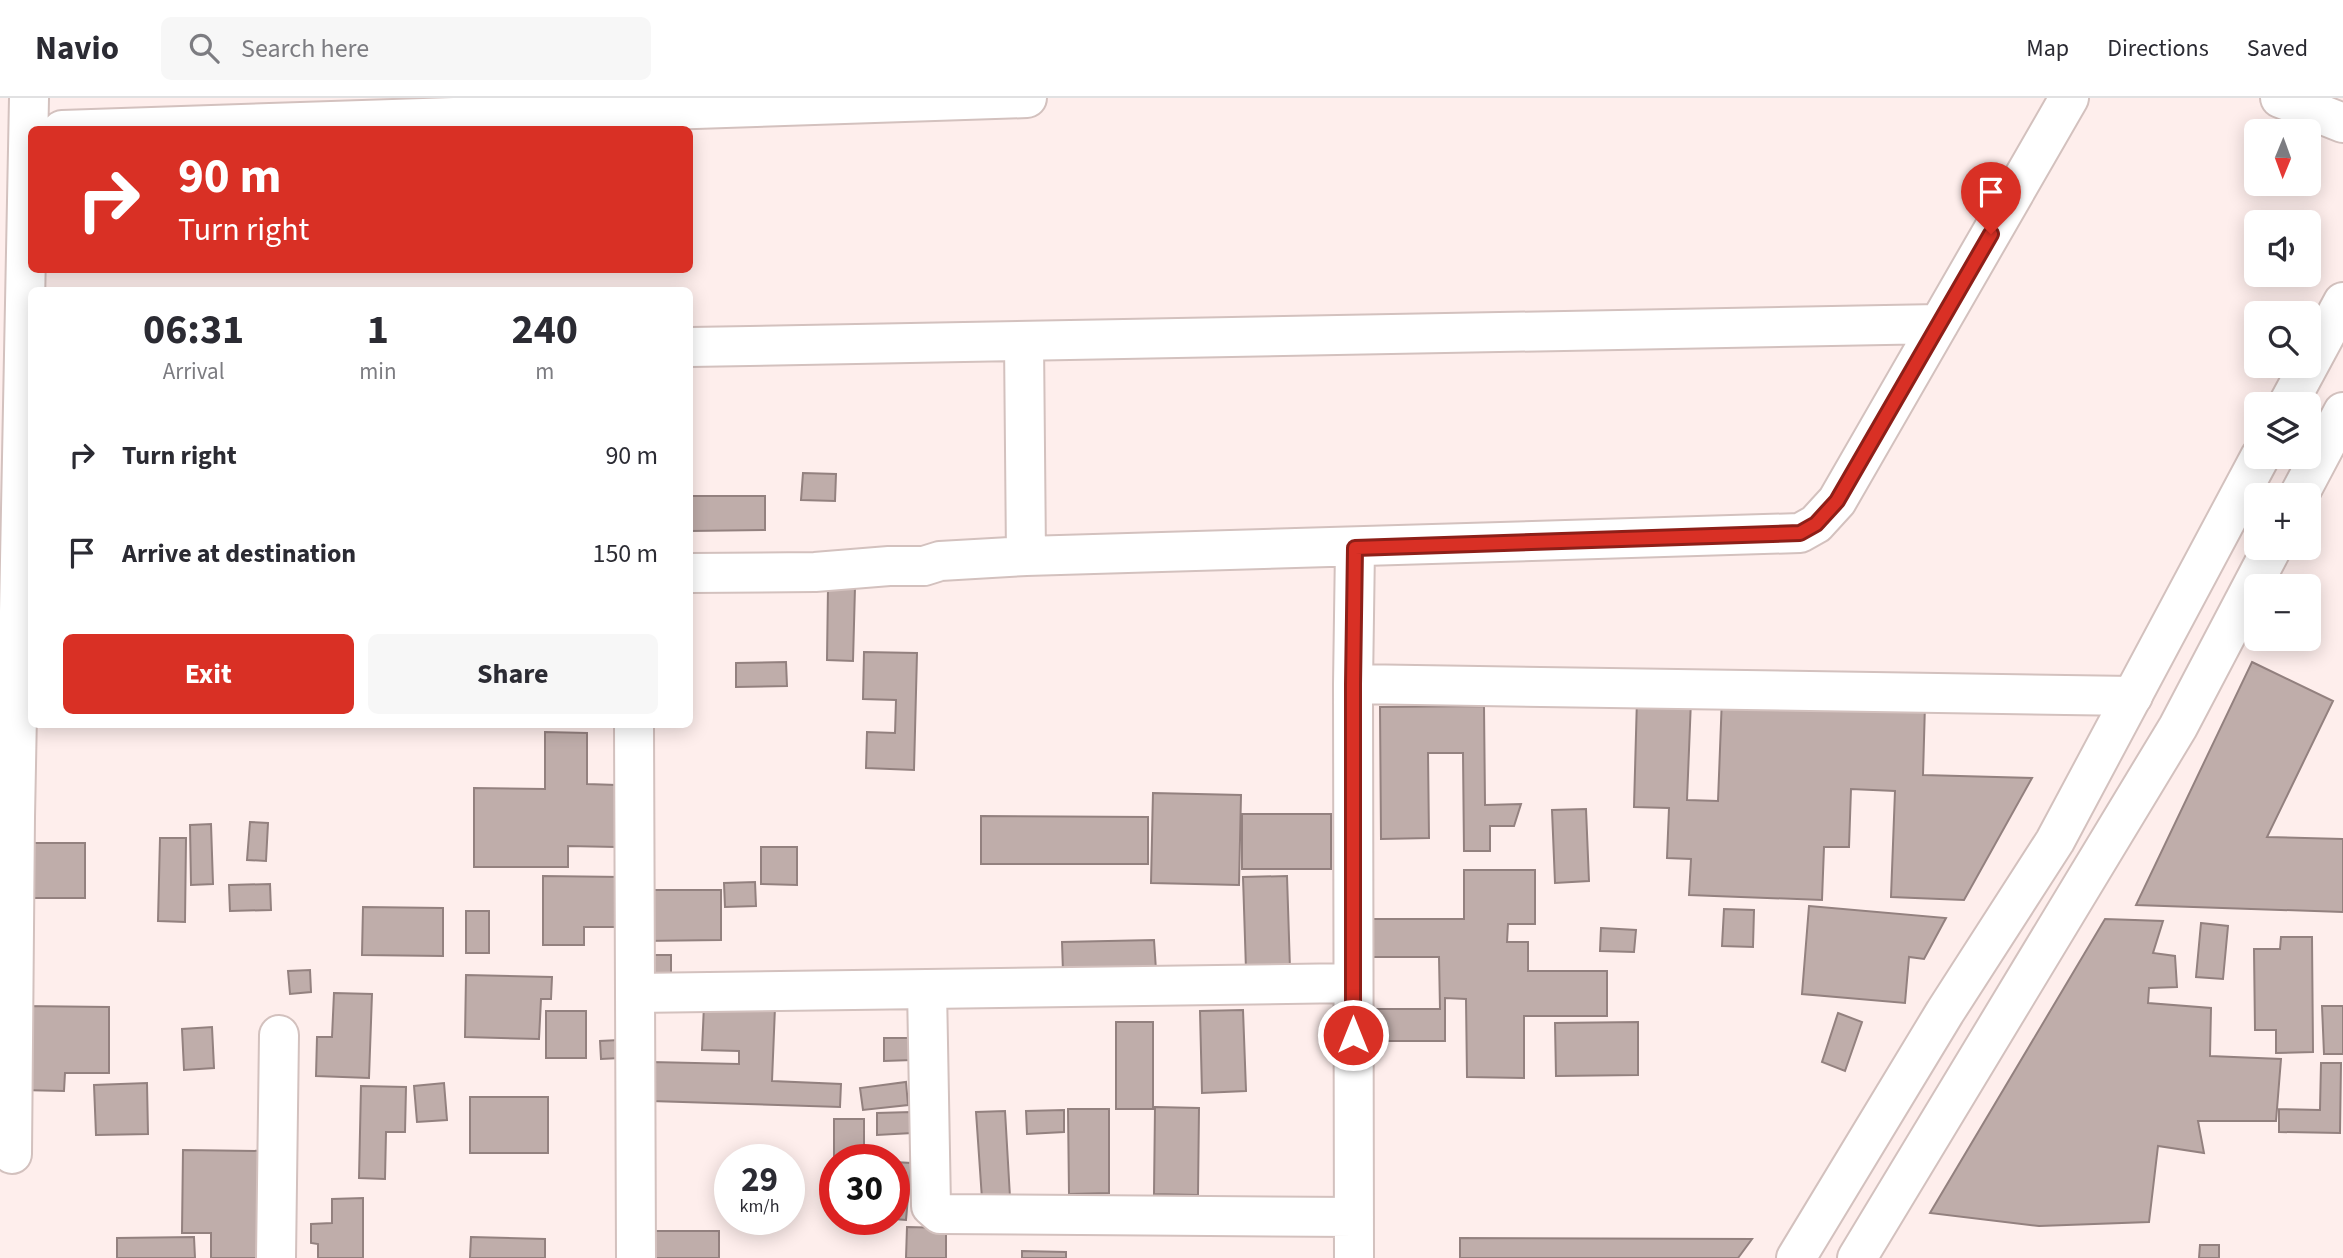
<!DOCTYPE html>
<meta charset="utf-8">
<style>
:root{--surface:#fff;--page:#f7f7f7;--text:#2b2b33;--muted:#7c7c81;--line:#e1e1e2;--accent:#d93025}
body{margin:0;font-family:"Source Sans 3",sans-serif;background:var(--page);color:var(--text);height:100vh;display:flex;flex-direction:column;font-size:26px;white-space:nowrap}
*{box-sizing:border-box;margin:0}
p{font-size:23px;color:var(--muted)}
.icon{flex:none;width:38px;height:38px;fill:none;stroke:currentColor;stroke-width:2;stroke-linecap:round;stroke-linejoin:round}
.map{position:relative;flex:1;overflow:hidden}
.sheet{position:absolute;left:28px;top:189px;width:665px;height:441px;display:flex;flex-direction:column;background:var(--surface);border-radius:10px;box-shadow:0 4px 18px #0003}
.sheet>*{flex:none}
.banner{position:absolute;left:28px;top:28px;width:665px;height:147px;border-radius:10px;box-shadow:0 4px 18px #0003;background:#d93025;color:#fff;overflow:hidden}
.needle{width:46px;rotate:181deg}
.buttons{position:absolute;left:2244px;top:21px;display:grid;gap:14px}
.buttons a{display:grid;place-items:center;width:77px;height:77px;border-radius:10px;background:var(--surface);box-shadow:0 4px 18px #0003;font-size:35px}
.speed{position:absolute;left:714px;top:1046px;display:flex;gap:14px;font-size:35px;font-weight:700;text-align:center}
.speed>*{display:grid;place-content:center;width:91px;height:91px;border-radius:50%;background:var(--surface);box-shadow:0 4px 18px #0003;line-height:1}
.speed small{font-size:18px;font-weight:400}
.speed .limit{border:10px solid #d22;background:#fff;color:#111}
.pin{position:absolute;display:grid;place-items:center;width:60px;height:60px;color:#fff;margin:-72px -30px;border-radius:50% 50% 50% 0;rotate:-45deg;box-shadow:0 0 7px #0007}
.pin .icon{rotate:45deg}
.me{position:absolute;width:77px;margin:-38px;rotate:0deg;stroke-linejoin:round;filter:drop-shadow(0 0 5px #0008)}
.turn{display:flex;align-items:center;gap:24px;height:147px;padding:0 35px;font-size:32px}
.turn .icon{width:91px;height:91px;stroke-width:2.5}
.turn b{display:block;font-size:49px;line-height:60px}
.eta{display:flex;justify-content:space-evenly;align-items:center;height:119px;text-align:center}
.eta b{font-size:42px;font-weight:700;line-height:49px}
.primary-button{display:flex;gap:14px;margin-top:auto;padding:14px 35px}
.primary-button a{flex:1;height:80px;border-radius:10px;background:var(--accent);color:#fff;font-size:28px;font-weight:700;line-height:80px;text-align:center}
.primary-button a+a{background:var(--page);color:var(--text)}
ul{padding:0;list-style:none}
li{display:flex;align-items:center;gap:21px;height:98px;padding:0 35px}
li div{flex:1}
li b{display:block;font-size:26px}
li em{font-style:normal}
header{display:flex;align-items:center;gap:42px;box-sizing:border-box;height:98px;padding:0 35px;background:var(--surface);border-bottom:2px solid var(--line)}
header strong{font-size:33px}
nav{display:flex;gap:38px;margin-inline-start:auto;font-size:24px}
.search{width:490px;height:63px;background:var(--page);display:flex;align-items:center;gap:18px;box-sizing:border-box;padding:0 24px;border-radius:10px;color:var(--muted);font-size:26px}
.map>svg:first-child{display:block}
</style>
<header>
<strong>Navio</strong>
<div class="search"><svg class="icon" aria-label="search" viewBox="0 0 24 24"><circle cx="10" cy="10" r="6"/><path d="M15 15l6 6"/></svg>Search here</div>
<nav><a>Map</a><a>Directions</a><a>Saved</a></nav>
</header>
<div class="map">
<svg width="2343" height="1160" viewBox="0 0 2343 1160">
<rect width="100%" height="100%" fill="#feeeec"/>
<path fill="#bfadaa" stroke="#93817f" stroke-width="2" d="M803,375L836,376L835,403L801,402Z
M690,398H765V432L690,433Z
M828,489H855L853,563L827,562Z
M864,554L917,555L914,672L866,670L867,634L895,635L896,602L863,601Z
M786,564L787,588L736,589V565Z
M2252,564L2333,603L2267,739L2343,741V814L2136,807Z
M1722,599L1925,606L1923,677L2032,680L1964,802L1891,799L1895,693L1851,691L1849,749H1824L1822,802L1689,797L1691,761L1667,760L1669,710L1634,709L1637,600L1691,602L1687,702L1718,703Z
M1484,608L1485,707L1521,706L1514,728H1490V753H1464L1463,655H1428L1429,740L1381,741L1380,609Z
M545,634L587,635V686L616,687V749L568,748V769H474V690L545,691Z
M1153,695L1241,697L1239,787L1151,785Z
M1586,711L1589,783L1555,785L1552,712Z
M1242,716H1331V771H1242Z
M981,718L1148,719V766H981Z
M250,724L268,725L266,763L247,762Z
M211,726L213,786L191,787L190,727Z
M160,740H186L185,824L158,823Z
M26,745H85V800H27Z
M761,749H797V787L761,786Z
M1464,772H1535V826H1508L1507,844H1528V873H1607V918H1524V980L1467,979L1466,901L1445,900V943H1372V911H1440L1439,859H1370V821H1464Z
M543,778L622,779V829H584V847H543Z
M1287,778L1290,871L1246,872L1243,779Z
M755,784L756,808L725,809L724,785Z
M270,786L271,812L230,813L229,787Z
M641,792H721V842L641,843Z
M1809,808L1946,820L1924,861L1909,859L1905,905L1802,896Z
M363,809L443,810V858L362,857Z
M1724,811L1754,812L1753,849L1722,848Z
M466,813H489V855H466Z
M2105,821L2163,823L2153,855L2175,858L2177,889L2149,890L2148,905L2211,910L2210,958L2281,961L2276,1023H2198L2204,1055L2158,1048L2149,1124L2039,1128L1930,1115Z
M2201,825L2228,828L2223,881L2196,879Z
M1601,830L1636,832L1634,854L1600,853Z
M2281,839H2312L2313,954L2276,955V932H2255L2254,851H2280Z
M1154,842L1156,872L1063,874L1062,844Z
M645,857H671V881L646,882Z
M310,872L311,894L290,896L288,873Z
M466,877L552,879L551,901H541L539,941L465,939Z
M334,895L372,896L369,980L316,978L317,939H332Z
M704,907L775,909L772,983L841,986L840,1009L651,1003L652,964L739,966V953L702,952Z
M22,908L109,909V975H65L64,993L21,992Z
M2322,908H2343V956H2324Z
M1243,912L1246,993L1202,995L1200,913Z
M546,913H586V960H546Z
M1838,915L1862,924L1845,973L1822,964Z
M1116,924H1153V1011H1116Z
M1638,924V977L1556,978L1555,925Z
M212,929L214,970L184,972L182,931Z
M884,940H911L912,962L884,963Z
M619,942L620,960L601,961L600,943Z
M2321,965H2341L2340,1035L2279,1034V1011L2320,1012Z
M906,984L908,1007L863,1012L860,990Z
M147,985L148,1036L96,1037L94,987Z
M444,985L447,1022L417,1024L414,988Z
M361,988L406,989L405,1034H386L385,1081L359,1080Z
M470,999H548V1055H470Z
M1155,1009L1199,1010L1198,1097L1154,1096Z
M1068,1011H1109V1095L1069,1096Z
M1064,1012V1034L1027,1036L1026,1013Z
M1005,1013L1010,1099L982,1101L976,1014Z
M911,1014L912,1035L877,1037V1015Z
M834,1021H864V1061H834Z
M183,1052L266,1053L265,1160H211V1135H182Z
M894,1064L911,1065L906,1122L894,1121Z
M363,1100V1160H318V1146L311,1145V1126L332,1125V1101Z
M907,1129L946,1130V1160H906Z
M645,1133H719V1160H645Z
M194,1139L195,1160H117V1140Z
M471,1139L545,1141V1160H470Z
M1460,1140L1752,1141L1738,1160H1460Z
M2200,1147H2219V1160H2199Z
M1022,1153L1066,1154V1160H1022Z"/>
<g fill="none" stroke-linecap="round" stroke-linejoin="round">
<defs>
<path id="minor" d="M2280,0L2343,25
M62,32L1027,0
M1024,243L1026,458
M690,249L1939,226
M690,475L815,474L889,468H924L940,463L1026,458L1800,435L1816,426L1837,403L2069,0
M1353,586L2133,598
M634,626L636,1160
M927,891L931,1108L940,1116L1354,1119
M635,895L1353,885
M12,1056L15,719L29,0
M276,1160L279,937
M1354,1160L1353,586L1355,450"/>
<path id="secondary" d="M2288,306L2343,204
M2299,397L2343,314
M1796,1160L1945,914L2055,743L2260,359
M1857,1160L2178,629L2272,450"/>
</defs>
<use href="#minor" stroke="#d3c1be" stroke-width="42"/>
<use href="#secondary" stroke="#d3c1be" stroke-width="42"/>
<use href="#minor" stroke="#fff" stroke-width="38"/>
<use href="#secondary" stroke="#fff" stroke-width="38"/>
</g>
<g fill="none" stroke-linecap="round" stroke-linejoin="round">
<defs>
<path id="route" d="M1353,937V586L1355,450L1800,435L1816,426L1837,403L1991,136"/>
</defs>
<use href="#route" stroke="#8d1f18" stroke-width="18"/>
<use href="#route" stroke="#d93025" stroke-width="12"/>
</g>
</svg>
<div class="buttons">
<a><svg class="needle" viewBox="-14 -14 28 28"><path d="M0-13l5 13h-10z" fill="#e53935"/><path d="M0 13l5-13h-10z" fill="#7c7c81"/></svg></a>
<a><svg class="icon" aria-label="sound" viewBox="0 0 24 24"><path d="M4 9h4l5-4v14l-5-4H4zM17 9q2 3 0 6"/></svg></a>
<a><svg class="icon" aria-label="search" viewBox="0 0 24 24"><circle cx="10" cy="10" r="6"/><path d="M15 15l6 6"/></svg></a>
<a><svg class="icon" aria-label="layers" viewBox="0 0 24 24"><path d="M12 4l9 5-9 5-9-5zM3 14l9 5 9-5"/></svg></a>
<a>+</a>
<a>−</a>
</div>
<div class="speed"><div>29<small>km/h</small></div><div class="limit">30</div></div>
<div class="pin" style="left:1991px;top:136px;background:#d93025"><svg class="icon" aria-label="arrive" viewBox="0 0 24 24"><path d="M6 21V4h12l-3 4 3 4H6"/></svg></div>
<svg class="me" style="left:1353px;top:937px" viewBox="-20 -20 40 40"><circle r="17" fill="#d93025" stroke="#fff" stroke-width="3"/><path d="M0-11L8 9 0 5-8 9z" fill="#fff"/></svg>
<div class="banner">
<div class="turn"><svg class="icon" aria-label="right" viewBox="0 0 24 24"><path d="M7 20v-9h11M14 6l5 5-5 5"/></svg><div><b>90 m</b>Turn right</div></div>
</div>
<section class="sheet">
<div class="eta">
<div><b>06:31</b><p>Arrival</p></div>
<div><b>1</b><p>min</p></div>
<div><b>240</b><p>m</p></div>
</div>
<ul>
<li><svg class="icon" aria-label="right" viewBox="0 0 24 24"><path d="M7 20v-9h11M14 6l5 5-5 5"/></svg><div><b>Turn right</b></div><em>90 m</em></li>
<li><svg class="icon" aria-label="arrive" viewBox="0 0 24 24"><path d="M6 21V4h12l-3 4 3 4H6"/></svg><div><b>Arrive at destination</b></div><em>150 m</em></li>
</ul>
<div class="primary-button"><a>Exit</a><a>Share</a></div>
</section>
</div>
